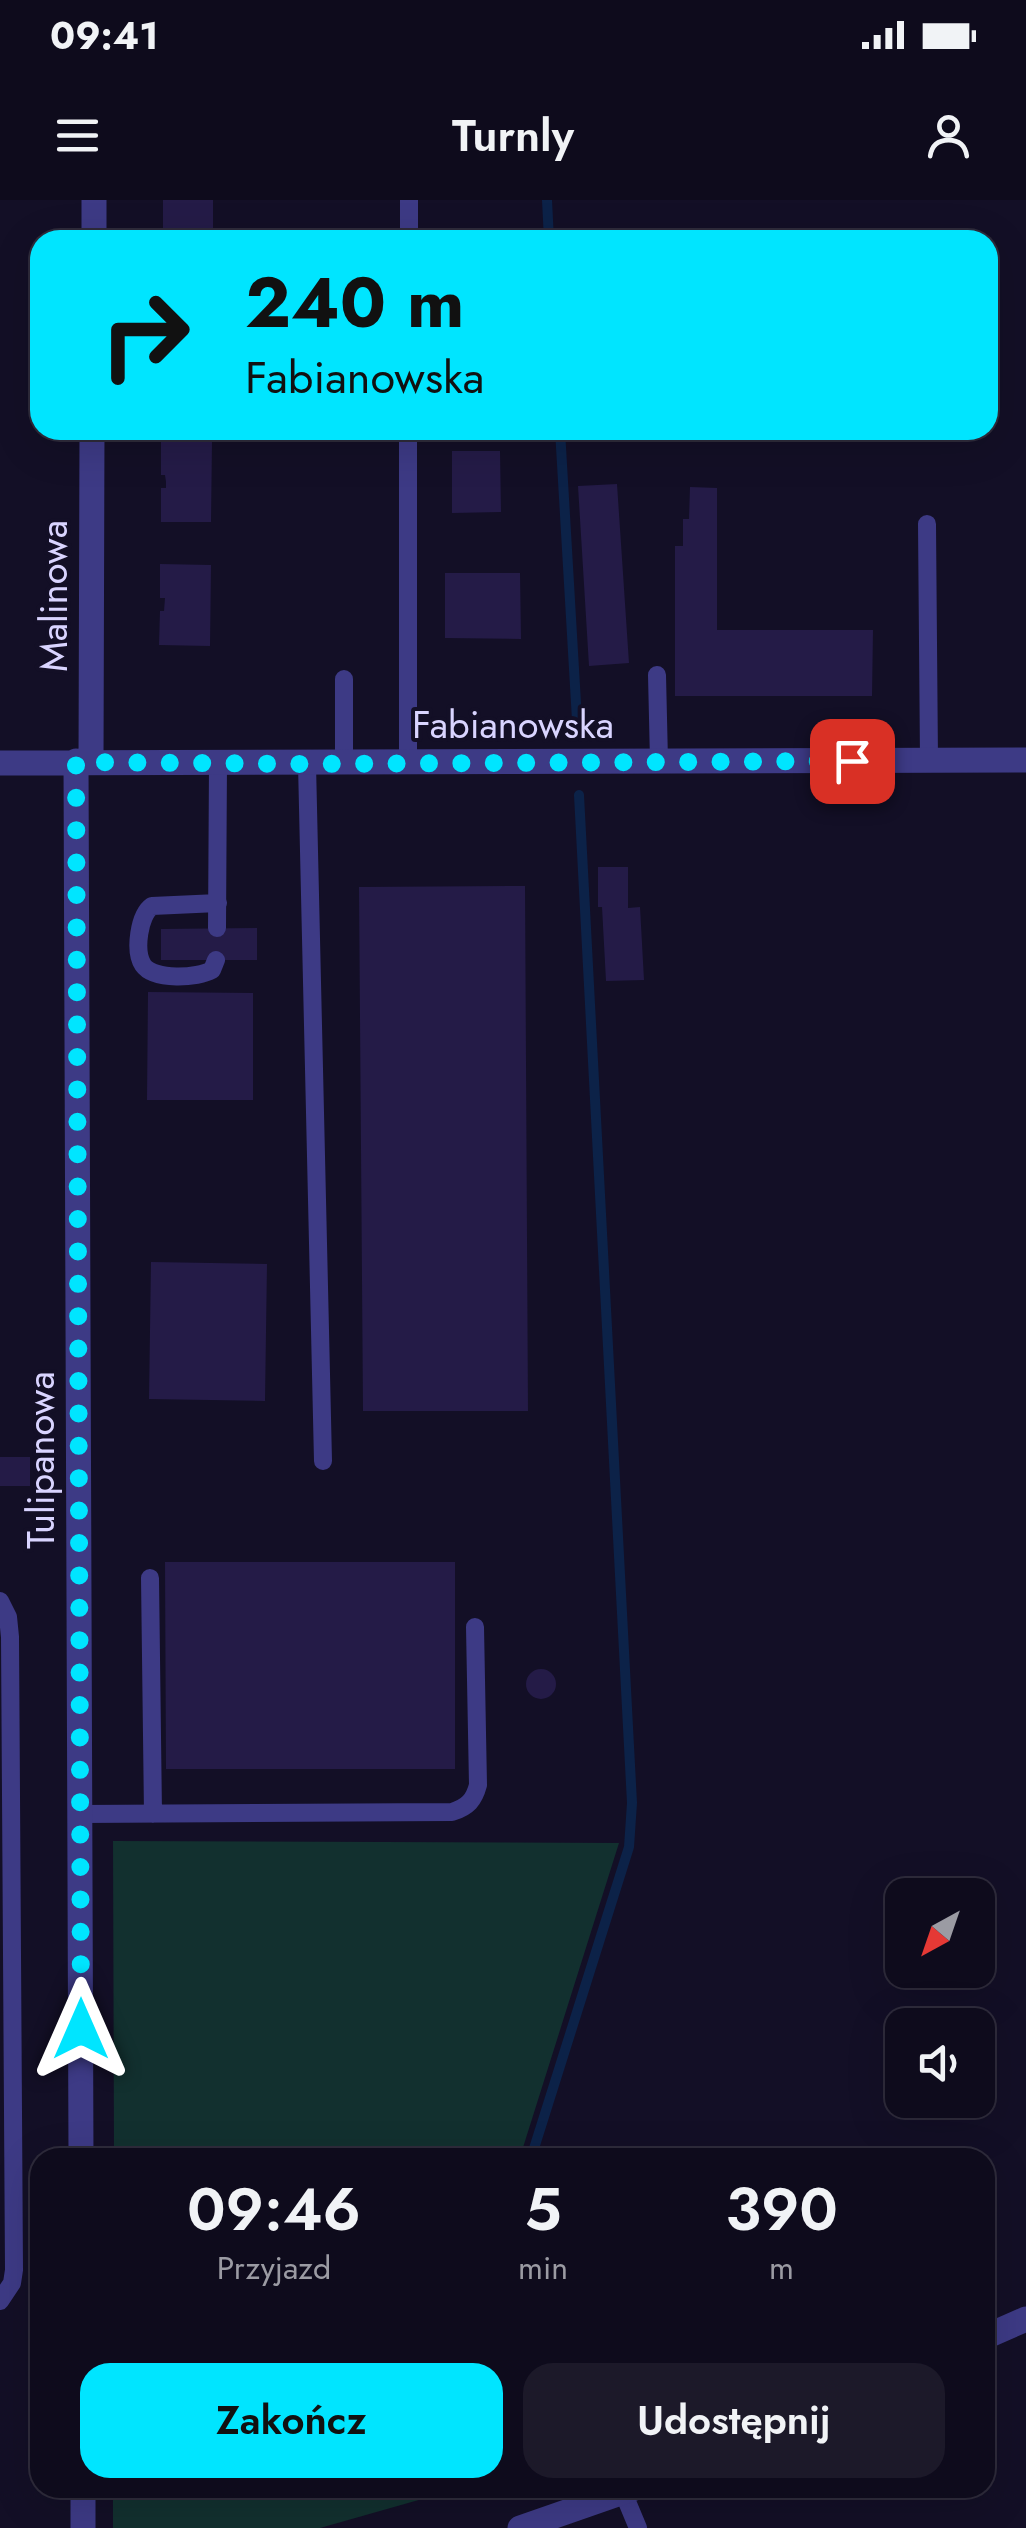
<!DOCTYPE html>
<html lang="pl">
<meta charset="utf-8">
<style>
:root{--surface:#0e0b1c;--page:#1c1929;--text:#f1f3f6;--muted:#9b9ba3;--line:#2e2b3b;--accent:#00e5ff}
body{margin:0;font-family:Jost,sans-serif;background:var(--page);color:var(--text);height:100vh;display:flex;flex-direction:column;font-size:38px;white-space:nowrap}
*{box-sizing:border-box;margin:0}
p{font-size:32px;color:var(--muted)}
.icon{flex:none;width:55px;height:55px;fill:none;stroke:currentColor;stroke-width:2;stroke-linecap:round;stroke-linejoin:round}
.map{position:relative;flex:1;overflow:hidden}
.drawer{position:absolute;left:30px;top:1948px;width:965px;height:350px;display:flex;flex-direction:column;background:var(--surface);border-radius:30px;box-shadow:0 10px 40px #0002,0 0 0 2px var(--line)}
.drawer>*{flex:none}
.guide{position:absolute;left:30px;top:30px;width:968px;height:210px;border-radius:30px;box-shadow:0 10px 40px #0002,0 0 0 2px var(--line);background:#00e5ff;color:#111;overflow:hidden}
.needle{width:65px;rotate:220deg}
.buttons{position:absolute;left:885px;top:1678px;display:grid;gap:20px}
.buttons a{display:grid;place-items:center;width:110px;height:110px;border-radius:20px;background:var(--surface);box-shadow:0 10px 40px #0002,0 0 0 2px var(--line);font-size:50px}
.pin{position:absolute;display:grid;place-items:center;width:85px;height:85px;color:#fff;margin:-42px;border-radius:20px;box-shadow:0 5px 15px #0006}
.me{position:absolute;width:110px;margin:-55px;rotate:0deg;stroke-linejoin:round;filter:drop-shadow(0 0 8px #0008)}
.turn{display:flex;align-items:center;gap:35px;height:210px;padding:0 50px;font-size:45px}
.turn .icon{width:130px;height:130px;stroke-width:2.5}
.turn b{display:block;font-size:70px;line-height:85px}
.eta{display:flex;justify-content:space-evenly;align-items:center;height:170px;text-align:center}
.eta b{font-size:60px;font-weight:600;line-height:70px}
.primary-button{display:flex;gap:20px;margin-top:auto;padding:20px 50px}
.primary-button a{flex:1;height:115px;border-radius:30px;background:var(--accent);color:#111;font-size:40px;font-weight:600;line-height:115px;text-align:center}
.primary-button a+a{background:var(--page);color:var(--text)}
.status{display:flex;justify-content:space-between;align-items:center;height:70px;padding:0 50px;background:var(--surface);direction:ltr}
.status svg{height:28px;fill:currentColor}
header{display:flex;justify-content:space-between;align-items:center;height:130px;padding:0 50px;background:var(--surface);font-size:45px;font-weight:600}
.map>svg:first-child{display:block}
</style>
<div class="status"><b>09:41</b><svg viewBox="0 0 49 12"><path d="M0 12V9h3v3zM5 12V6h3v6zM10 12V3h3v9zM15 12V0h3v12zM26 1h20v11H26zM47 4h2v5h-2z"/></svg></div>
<header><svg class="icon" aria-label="menu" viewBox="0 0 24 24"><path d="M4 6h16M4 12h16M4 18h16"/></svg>Turnly<svg class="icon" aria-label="person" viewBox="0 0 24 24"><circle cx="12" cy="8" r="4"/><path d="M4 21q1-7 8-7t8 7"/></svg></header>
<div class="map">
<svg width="1026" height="2328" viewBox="0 0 1026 2328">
<rect width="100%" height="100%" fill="#130f26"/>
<path fill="#12302f" d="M113,1641L619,1643L520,1957H114Z
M113,2288H461L320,2328H113Z"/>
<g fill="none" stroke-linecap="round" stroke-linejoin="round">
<path stroke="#0c2248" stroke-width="10" d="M547,0L549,40
M560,230L577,520
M531,1958L629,1647L632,1603L579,595"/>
</g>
<path fill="#241b47" d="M163,0H213V40H168V29H163Z
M747,230H802L803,237L748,238Z
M161,242H212L211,322H161V288H166V282L165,275H161Z
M452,251H500L501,312L452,313Z
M617,284L629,463L589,466L578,286Z
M690,287L717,288V430H873L872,496H675V346H683V319H689Z
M160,364L211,365L210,446L159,445L160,411H164L165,398H160Z
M445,373H520L521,439L445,438Z
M598,667H628V708L640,707L644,780L606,781L602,707H598Z
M525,686L528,1211H363L359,687Z
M257,728V760H161V729Z
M148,792L253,793V900H147Z
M151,1062L267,1064L265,1201L149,1199Z
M0,1257H30V1286H0Z
M165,1362H455V1569H166Z
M526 1484a15 15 0 1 1 30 0a15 15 0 1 1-30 0Z"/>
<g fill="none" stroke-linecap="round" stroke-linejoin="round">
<path stroke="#3d3a85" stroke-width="18" d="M409,40V0
M408,230V563
M927,324L929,561
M657,475L659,561
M307,564L323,1261
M344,564V479
M217,728L218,563
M216,760L212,770C198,778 154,781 143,765C134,751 139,715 152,706L218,703
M150,1378L153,1614
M0,1401L8,1417L10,1437L14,2070L12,2083L0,2101
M80,1614L452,1612C468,1607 474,1600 478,1585L475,1427
M623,2292L638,2328"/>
<path stroke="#3d3a85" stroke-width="25" d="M94,40V0
M76,561L81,1958
M91,562L92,230
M0,563L1026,560
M83,2288V2328"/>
<path stroke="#3d3a85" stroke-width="25" d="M985,2137L1026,2119
M520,2328L635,2288"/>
</g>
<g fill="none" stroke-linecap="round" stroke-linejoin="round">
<path stroke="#00e5ff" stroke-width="18" stroke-dasharray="0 32.4" d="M81,1829L76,562L307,564L852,561"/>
</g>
<g text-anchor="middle" stroke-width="8" stroke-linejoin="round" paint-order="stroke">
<g font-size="38" fill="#d9d4ff" stroke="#130f26">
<text transform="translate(54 396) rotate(-90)" y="13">Malinowa</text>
<text x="513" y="538">Fabianowska</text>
<text transform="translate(41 1260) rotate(-90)" y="13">Tulipanowa</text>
</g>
</g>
</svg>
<div class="buttons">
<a><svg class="needle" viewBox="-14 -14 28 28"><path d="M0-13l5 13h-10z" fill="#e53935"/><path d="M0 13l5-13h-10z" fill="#9b9ba3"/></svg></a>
<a><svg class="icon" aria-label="sound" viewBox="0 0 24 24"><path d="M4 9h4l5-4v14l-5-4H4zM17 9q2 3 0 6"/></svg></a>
</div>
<div class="pin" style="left:852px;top:561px;background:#d93025"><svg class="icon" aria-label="arrive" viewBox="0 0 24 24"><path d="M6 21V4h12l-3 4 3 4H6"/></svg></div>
<svg class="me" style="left:81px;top:1829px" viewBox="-20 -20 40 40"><path d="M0-17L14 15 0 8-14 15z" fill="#00e5ff" stroke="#fff" stroke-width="4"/></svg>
<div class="guide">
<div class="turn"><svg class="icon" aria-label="right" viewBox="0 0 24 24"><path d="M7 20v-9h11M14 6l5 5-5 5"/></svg><div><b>240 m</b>Fabianowska</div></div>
</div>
<section class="drawer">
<div class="eta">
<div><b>09:46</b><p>Przyjazd</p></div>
<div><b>5</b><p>min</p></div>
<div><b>390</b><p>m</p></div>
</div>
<div class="primary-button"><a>Zakończ</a><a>Udostępnij</a></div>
</section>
</div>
